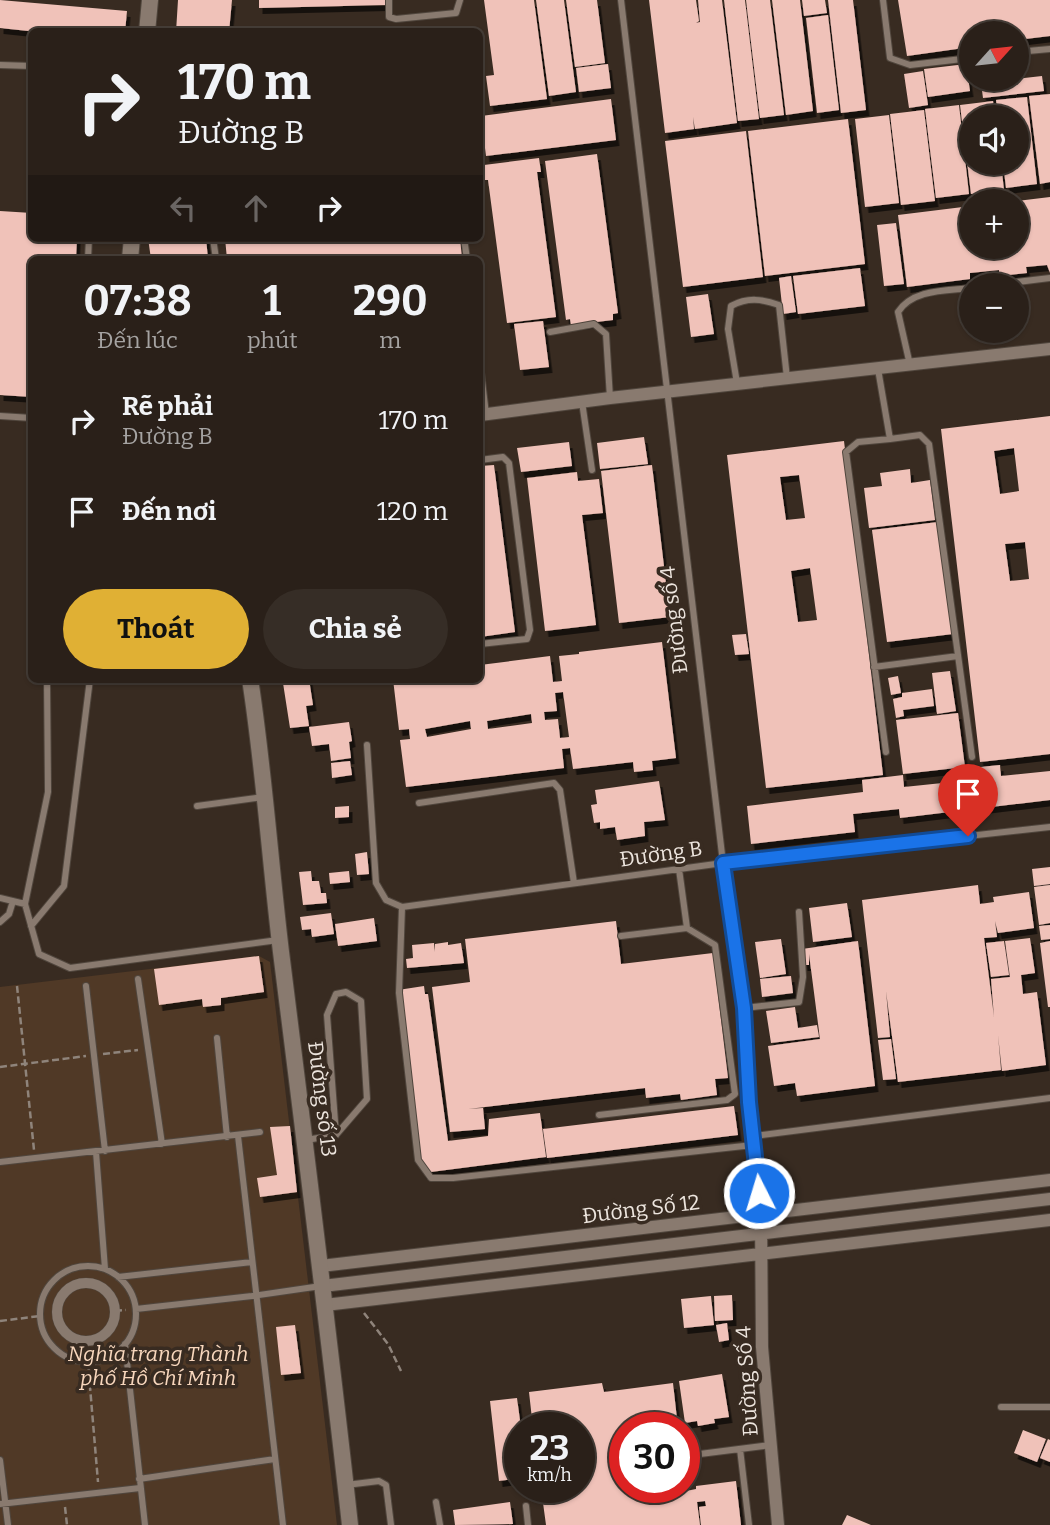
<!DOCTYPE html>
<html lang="vi">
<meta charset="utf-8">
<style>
:root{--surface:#2a2019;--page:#362d26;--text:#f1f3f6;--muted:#a5a3a2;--line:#463e38;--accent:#e0b034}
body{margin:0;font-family:Bitter,serif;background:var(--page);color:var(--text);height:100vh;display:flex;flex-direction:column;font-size:26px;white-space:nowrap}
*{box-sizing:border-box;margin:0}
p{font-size:23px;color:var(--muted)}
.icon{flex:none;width:38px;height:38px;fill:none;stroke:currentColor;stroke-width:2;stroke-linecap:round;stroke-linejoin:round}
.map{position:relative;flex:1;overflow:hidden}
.details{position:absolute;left:28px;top:256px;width:455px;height:427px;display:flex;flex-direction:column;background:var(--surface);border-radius:10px;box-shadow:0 2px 5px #0004,0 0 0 2px var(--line)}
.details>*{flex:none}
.hud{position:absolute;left:28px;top:28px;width:455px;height:214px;border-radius:10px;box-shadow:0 2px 5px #0004,0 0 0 2px var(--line);background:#2a2019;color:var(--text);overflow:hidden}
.needle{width:46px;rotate:63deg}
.fabs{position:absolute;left:959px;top:21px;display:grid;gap:14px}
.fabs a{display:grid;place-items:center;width:70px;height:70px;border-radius:50%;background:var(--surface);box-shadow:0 2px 5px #0004,0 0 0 2px var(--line);font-size:35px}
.speed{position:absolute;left:504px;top:1412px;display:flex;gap:14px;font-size:35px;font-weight:700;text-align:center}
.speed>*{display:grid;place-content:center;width:91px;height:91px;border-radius:50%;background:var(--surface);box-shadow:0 2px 5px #0004,0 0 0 2px var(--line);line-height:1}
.speed small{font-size:18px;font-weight:400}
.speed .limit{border:10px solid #d22;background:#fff;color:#111}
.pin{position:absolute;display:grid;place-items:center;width:60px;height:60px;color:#fff;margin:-72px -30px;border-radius:50% 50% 50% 0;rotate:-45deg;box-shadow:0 0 7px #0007}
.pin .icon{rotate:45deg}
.me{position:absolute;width:77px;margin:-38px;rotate:355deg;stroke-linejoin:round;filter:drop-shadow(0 0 5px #0008)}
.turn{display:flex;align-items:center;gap:24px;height:147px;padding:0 35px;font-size:32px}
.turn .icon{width:91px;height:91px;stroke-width:2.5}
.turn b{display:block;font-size:49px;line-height:60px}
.lanes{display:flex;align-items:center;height:66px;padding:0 35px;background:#0003;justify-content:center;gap:35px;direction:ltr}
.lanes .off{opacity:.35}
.eta{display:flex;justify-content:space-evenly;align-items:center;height:119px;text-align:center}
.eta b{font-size:42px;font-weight:700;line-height:49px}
.button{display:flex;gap:14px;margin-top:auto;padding:14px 35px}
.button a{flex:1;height:80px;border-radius:42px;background:var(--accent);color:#111;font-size:28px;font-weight:700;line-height:80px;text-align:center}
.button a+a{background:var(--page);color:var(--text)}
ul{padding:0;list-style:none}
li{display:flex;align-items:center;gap:21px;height:91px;padding:0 35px}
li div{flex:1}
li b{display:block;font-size:26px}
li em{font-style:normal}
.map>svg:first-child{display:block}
</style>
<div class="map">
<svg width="1050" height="1525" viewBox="0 0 1050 1525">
<defs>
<filter id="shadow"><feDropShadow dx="3.5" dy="6" stdDeviation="0" flood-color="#0009"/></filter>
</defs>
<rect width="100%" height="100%" fill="#382b21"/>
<path fill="#503926" d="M259,956L270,962L337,1525H0V987Z"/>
<path fill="#f0c2b9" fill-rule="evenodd" filter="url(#shadow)" d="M0,0L127,11L125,32H38L0,28Z
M178,0H232L229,32H176Z
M259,0H386V5L259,8Z
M484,0H534L547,99L490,106L486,76L494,75Z
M536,0H564L576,92L549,96Z
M566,0H597L605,63L575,67Z
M649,0H696L699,21L696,23L700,22L698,0H722L737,123L695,129L693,117L694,129L665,133Z
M724,0H745L759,119L738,121Z
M746,0H770L784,115L760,118Z
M772,0H800L813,111L786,115Z
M802,0H825L827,13L804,16Z
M828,0H853L866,110L841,113Z
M898,0H1050V36L1017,40V33H971V47L907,56Z
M828,15L839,110L817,113L806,18Z
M608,64L611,88L579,92L576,68Z
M966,64L970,91L928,97L924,69Z
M923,71L928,105L909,108L904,74Z
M1042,76L1044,91L983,98L981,83Z
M1050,94V182L1040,184L1029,96Z
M1027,97L1037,184L1006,188L1003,163H1017V117H998L996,100Z
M611,99L616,140L486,156L481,116Z
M993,101L995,117H971V163H1001L1004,190L971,194L960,105Z
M959,105L969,194L936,198L925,109Z
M924,110L935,201L901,205L890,114Z
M889,115L899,203L865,207L855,119Z
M848,119L865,264L765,276L748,131Z
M746,131L763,277L683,287L665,141Z
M597,154L618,313L613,314V320L571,325L570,319L566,320L545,161Z
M539,158L541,172H537L556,317L507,323L488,180H485L484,165Z
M1050,197V273L1047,265L1026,267L1027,273L999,276V270L970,273V279L907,287L898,215L971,206V247H1017V201Z
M0,211L32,213V238H77L76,259H32V397L0,395Z
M896,223L904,284L884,286L877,225Z
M148,238H206L208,259H151Z
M225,238H460L462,259H397V257L382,259H227Z
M860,268L865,306L798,314L793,276Z
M791,276L796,312L783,314L779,278Z
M708,294L714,334L691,337L686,297Z
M543,321L549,367L520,370L514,324Z
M1050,416V754L980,762L941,429ZM1014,448L1019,491L1000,494L994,451ZM1025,542L1029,579L1010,581L1005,544Z
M644,437L648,464L600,469L597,443Z
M844,441L883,775L766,788L727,455ZM799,475L805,518L786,520L780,477ZM810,568L817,620L798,622L791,571Z
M569,442L572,466L521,472L517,448Z
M494,465L515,632L480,637V466Z
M652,465L670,617L619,623L601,471Z
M910,469L911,483L930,480L935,520L869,528L864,488L882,486L880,473Z
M577,472L578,481L599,479L603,513L582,515L596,625L545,631L527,478Z
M938,522L953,634L887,642L872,530Z
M746,634L749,654L735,655L732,635Z
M662,642L676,758L652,761L653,770L634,772L633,762L573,769L570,748L562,749L564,768L406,787L400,740L410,739L409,729L399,730L393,679H480V665L550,656L553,682L562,681L559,656L579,654V652ZM563,692L569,737L560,738L558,719L545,720L544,712L557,711L555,693ZM531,714L532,723L488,729L487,721ZM470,721L471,729L427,737L425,729Z
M950,671L956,711L937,714L932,673Z
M898,676L901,693L891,695L888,678Z
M309,679L313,705L306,706L309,726L290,728L283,683Z
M932,689L934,706L903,710L904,716L896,718L893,699L902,697V693Z
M958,713L965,767L903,774L896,720Z
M349,722L352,741L349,742L351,758L331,761L329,744L312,746L309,727Z
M350,761L352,775L332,778L331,763Z
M1000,765L1001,776L1050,771V800L900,818L899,809L853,814L855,832L751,844L747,806L863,792L862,780L903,775L904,787L952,782L951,770Z
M659,781L665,820L644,822L645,836L617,840L615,827L600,829V822L594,823L591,805L597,804L595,790Z
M349,806V817L335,818V807Z
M367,852L369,874L357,875L355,854Z
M1050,867V884L1034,886L1032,869Z
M311,871L312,881H319L321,893H326L327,903L303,905L299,872Z
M349,871L350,882L330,884L329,873Z
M978,885L980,904L994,902L993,897L1029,892L1034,928L998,933L995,921L997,937L984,938L994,1017L991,979L1010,977L1005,941L1030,938L1035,973L1021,975L1023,994L1037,992L1046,1065L1002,1071L998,1035L1001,1070L898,1082L886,991L890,1037L878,1038L862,900Z
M1050,885V923L1039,925L1034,887Z
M847,903L852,937L813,942L809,908Z
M331,913L334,934L312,937L311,929L302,930L300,917Z
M374,918L377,941L338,946L335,924Z
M616,921L621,964L713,953L728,1078L715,1079L717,1095L681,1100L680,1094L646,1098L645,1088L468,1109L483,1108L485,1129L450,1132L432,987L470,982L465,939Z
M1050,925V939L1041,940L1039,926Z
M781,939L786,974L760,978L755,942Z
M858,941L875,1086L797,1096L795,1083L774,1086L768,1046L820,1039L809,954V965H804L802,949Z
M1004,941L1009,975L991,977L986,943Z
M1050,941V1007H1048L1040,943Z
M448,942V945L461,943L464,963L407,968L406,959L413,958L412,945L434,943L435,952V944Z
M259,956L264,992L221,998V1005L203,1007L202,999L159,1005L154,969Z
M791,976L793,993L762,997L760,979Z
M424,986L425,994H428L448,1141L488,1136L489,1119L540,1113L546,1157L423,1173L398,990Z
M795,1007L798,1028L817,1025L819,1037L771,1043L766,1011Z
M891,1039L896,1079L883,1080L878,1040Z
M734,1106L738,1135L547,1158L543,1129Z
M290,1126L297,1192L260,1197L257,1178L277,1175L270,1127Z
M732,1295L733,1320L715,1321L714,1296Z
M711,1296L714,1325L684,1328L681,1299Z
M727,1323L729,1340L719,1342L716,1325Z
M295,1325L301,1373L281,1375L276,1327Z
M722,1374L729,1417L714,1419L715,1423L698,1426L697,1421L685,1423L679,1381Z
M602,1383L604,1392L673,1383L678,1428H625V1488H686V1491L696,1489V1486L736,1481L741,1525H701L699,1507L706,1506L705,1501L697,1502L700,1525H546L541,1488H579V1428H533L529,1392Z
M517,1398L521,1428L520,1478L499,1481L490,1401Z
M1023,1430L1046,1439L1037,1462L1014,1453Z
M1048,1439L1050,1440V1462L1040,1458Z
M510,1502L513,1524L455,1525L453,1510Z
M847,1515L871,1525H842Z"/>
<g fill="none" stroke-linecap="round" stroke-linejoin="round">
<defs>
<path id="service" d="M389,0V17L396,19L456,13L460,0
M621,0L723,863L744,1008L749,1102
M883,0L890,58L910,65L971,58
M1017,52L1050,49
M0,65L32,66
M213,238L216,259
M464,238L467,259
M88,259L89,238
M992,285L1050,278
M550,332L594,324L606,334L610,398
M480,364L486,414
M910,365L898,312C913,289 946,291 971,288
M878,369L890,439L858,442L846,452L886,752
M737,383L728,329L731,306C748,297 762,299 779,305L787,378
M582,402L592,470
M0,416L32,418
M890,439L920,435L929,444L972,757
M480,460L503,457L509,463L530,630L527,639L480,644
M874,667L958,656
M47,679L48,792L25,904L39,954L70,968L278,940
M367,745L376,883L386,900L402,907L723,863L1050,827
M419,803L554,783L560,790L574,883
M197,806L264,797
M0,898L25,904
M402,907L399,993L418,1160L431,1178H453L753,1145
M0,922L9,914L13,901
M31,926L64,886L90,679
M621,936L687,928
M138,979L162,1144
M86,986L105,1151
M744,1008L799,1002L803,977L799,912
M217,1038L227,1137
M599,1115L727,1100L735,1094L715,945L687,928L679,869
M238,1136L283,1525
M754,1136L1050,1098
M306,1140L336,1135L367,1099L361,1001L346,992L336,994L327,1015L336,1135
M96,1152L105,1269
M0,1162L260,1132
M40 1314a48 48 0 1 1 96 0a48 48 0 1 1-96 0Z
M118,1277L252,1262
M136,1309L252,1296L321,1286
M125,1344L145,1525
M1001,1407H1050
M740,1449L749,1525
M692,1455L771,1445
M0,1460L8,1525
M139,1479L275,1459
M346,1485L379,1481L386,1485L391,1525
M436,1502L440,1525
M0,1504L140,1488
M526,1506L528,1525"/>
<path id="pedestrian" d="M57 1312a29 29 0 1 1 58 0a29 29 0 1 1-58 0Z"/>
<path id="minor" d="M480,415L610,398L1050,349
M749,1102L761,1214L762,1347L778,1525
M321,1266L1050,1180
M323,1286L1050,1199
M325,1305L1050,1220"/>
<path id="tertiary" d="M147,32L150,0
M130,259L132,238
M250,679C264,769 270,861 281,952C305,1143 329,1334 350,1525"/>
</defs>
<use href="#service" stroke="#50463d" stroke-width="8"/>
<use href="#pedestrian" stroke="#50463d" stroke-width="11"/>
<use href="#minor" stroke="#50463d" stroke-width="14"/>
<use href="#tertiary" stroke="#50463d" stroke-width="18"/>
<path stroke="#8f847b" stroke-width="2.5" stroke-dasharray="7 3.5" stroke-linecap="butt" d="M17,986L34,1150
M103,1054L138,1050
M0,1067L86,1056
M115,1311L126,1310
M364,1313L388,1344L401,1371
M0,1321L40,1316
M88,1363L98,1482
M65,1507L67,1525"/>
<use href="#service" stroke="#897a6f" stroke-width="6"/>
<use href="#pedestrian" stroke="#897a6f" stroke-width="10"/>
<use href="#minor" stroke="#897a6f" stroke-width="12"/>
<use href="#tertiary" stroke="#897a6f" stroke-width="16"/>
</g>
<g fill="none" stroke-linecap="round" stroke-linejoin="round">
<defs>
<path id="route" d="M759,1193L749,1102L744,1008L723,863L968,836"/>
</defs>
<use href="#route" stroke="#114b97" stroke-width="18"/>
<use href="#route" stroke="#1a73e8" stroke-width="12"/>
</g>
<g text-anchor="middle" stroke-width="7" stroke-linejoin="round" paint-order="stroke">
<g font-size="21" fill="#ede5de" stroke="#382b21">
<text transform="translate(674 620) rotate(-97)" y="7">Đường số 4</text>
<text transform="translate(661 854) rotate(-8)" y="7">Đường B</text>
<text transform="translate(322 1099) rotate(83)" y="7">Đường số 13</text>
<text transform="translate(641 1209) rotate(-7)" y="7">Đường Số 12</text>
<text transform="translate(747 1381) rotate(-94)" y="7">Đường Số 4</text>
</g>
<g font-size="21" font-style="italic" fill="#f8d7bd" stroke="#382b21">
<text x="158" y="1361">Nghĩa trang Thành<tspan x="158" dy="24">phố Hồ Chí Minh</tspan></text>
</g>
</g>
</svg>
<div class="fabs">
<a><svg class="needle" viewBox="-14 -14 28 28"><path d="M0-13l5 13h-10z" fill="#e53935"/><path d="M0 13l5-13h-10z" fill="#a5a3a2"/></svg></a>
<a><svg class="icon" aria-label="sound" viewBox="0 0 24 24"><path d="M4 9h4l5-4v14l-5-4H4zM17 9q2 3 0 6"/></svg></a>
<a>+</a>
<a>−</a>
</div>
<div class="speed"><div>23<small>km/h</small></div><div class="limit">30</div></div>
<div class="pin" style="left:968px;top:836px;background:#d93025"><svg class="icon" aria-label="arrive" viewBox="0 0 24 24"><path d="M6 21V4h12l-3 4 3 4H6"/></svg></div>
<svg class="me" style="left:759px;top:1193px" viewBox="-20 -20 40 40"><circle r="17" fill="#1a73e8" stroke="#fff" stroke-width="3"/><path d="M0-11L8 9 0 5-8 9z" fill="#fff"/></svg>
<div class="hud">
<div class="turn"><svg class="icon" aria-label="right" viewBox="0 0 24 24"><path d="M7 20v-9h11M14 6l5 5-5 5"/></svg><div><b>170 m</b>Đường B</div></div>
<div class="lanes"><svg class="icon off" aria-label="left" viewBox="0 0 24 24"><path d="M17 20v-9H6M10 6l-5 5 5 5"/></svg><svg class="icon off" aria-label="ahead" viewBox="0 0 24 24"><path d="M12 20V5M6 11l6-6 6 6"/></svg><svg class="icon" aria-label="right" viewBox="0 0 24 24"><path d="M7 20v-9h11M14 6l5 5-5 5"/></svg></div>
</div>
<section class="details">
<div class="eta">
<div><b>07:38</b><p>Đến lúc</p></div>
<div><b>1</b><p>phút</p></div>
<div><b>290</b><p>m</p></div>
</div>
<ul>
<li><svg class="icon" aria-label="right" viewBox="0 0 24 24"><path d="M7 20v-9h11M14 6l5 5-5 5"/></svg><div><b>Rẽ phải</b><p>Đường B</p></div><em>170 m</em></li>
<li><svg class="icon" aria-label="arrive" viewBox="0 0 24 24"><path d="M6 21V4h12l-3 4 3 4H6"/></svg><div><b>Đến nơi</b></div><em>120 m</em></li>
</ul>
<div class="button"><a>Thoát</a><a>Chia sẻ</a></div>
</section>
</div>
